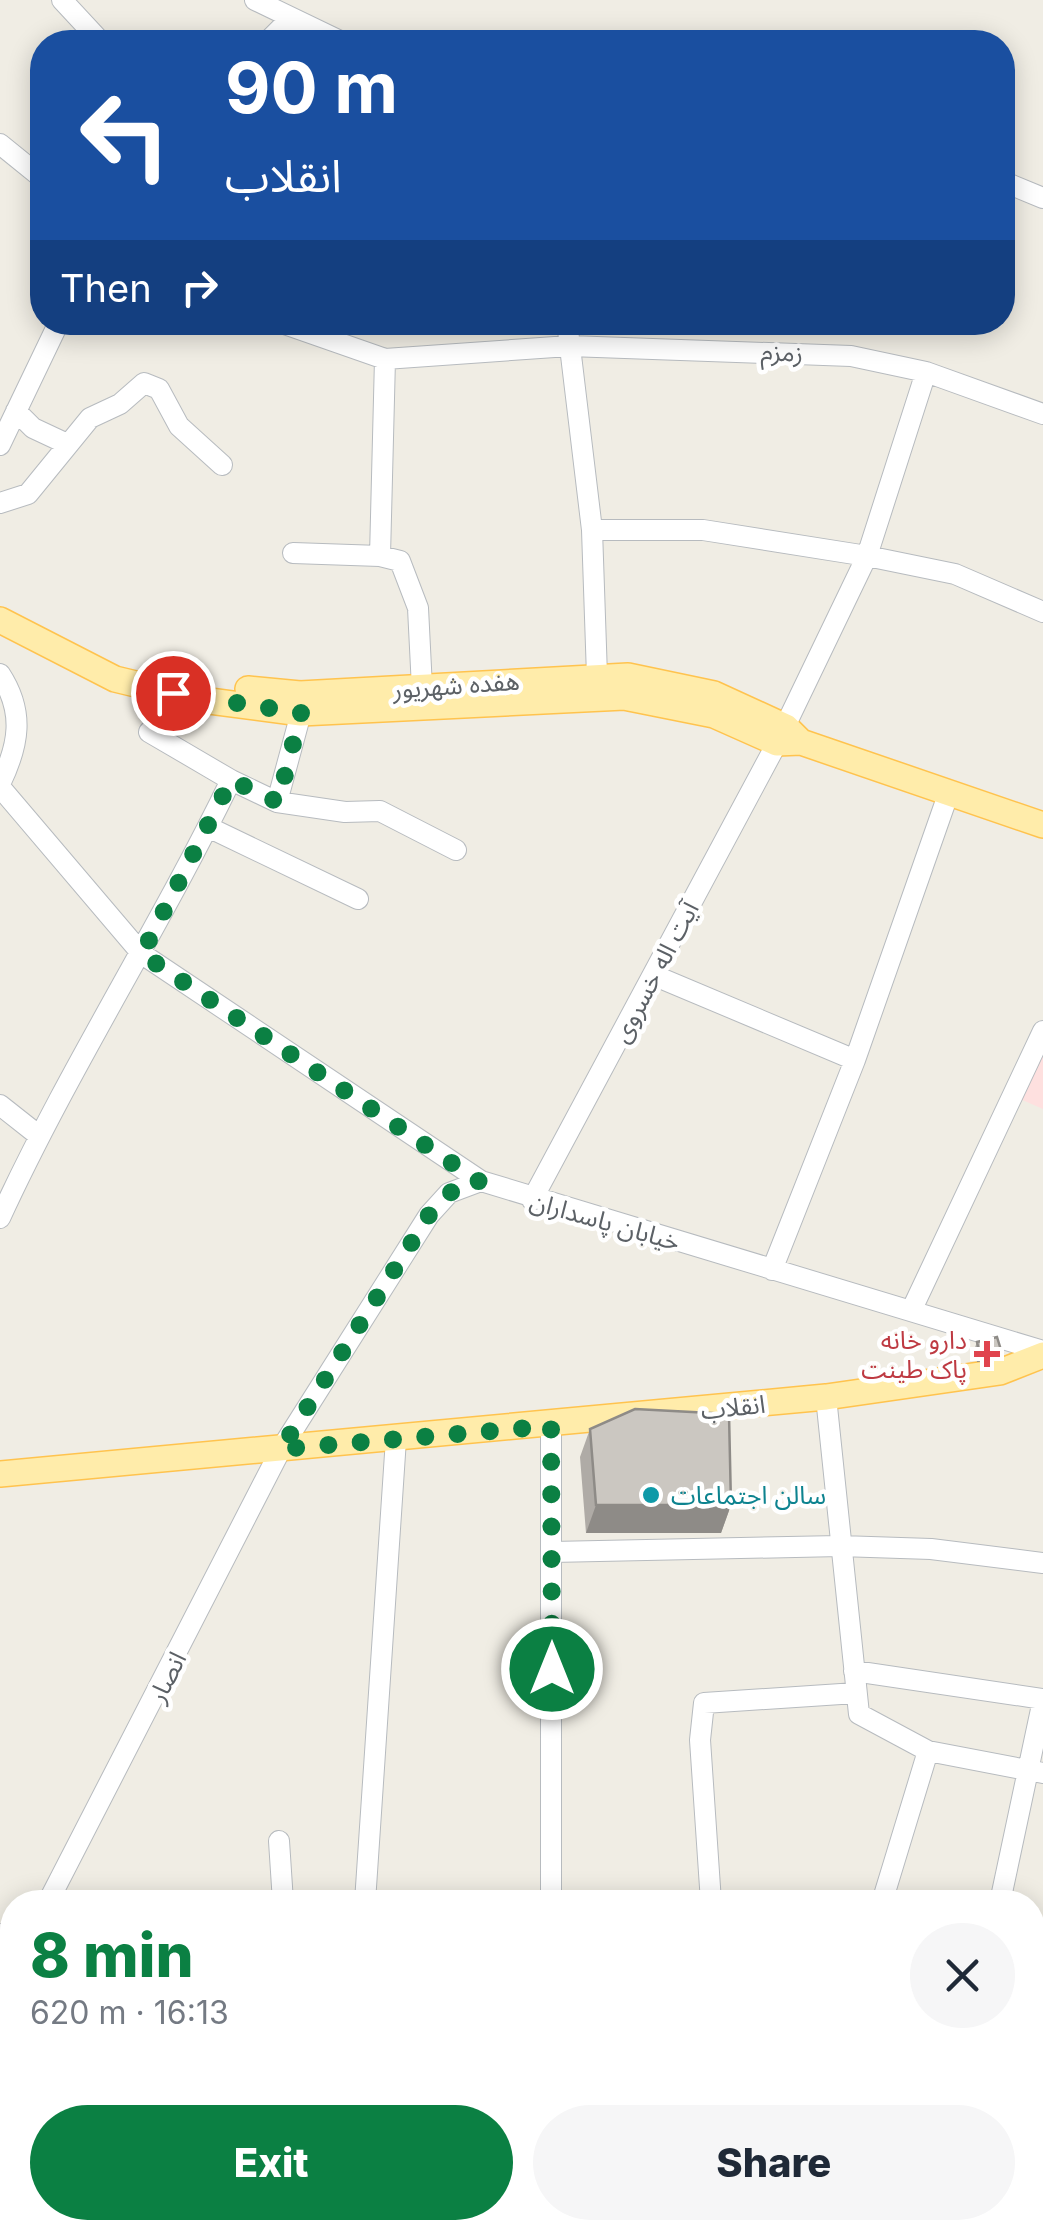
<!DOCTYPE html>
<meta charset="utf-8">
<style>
:root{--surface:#fff;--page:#f6f6f7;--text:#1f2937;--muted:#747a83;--accent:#0b8043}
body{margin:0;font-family:Inter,"Noto Sans Arabic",sans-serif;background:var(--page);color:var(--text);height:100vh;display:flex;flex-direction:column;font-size:38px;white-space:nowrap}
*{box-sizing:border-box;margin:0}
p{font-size:32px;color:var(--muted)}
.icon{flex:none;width:55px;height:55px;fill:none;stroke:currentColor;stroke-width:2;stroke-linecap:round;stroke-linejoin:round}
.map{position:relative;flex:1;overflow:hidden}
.side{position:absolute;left:0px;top:1890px;width:1045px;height:350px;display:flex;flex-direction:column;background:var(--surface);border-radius:40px 40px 0 0;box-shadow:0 5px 25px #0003}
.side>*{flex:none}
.guide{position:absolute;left:30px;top:30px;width:985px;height:305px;border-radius:40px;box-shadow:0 5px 25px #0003;background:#1a4fa0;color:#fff;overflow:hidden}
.pin{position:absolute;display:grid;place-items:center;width:85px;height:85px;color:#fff;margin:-42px;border:5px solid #fff;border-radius:50%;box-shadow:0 2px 10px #0007}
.me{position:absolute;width:110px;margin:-55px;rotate:0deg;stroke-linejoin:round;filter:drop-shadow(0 0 8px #0008)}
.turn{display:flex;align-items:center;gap:35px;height:210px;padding:0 30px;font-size:45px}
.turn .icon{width:130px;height:130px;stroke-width:2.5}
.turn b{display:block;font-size:70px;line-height:85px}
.then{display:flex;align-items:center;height:95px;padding:0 30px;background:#0003;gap:20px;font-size:38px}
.round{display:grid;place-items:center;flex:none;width:105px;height:105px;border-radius:52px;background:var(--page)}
.overview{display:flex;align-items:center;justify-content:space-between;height:170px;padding:0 30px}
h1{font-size:60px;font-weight:800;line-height:75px;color:var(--accent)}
.cta{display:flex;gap:20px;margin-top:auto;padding:20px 30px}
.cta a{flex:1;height:115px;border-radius:60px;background:var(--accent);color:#fff;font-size:40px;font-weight:800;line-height:115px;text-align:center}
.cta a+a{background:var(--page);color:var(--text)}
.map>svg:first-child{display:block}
</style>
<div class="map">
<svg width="1043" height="2240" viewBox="0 0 1043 2240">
<rect width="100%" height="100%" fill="#f0ede4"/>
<path fill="#fee0df" d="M1043,1051V1109L1020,1099Z"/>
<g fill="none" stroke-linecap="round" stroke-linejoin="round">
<path stroke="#a5ddff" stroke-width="6" d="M0,2132H12
M1032,2176L1043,2177
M638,2228L692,2240
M888,2240L908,2228"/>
<defs>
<path id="minor" d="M62,0L101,42
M255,0L342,42
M267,42L289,20
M0,144L42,178
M1002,181L1043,198
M279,322L385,359L569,346L851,356L926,372L1043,414
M567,322L592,530L597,676
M385,359L380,556L400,561L418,608L422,688
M16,411L33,428L65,443
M0,445L59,322
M0,503L28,494L90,418L120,404L144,383L159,389L179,426L222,465
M592,530H703L867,556L955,574L1043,612
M293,553L380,556
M0,674C25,712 19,745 0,784
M149,732L231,780
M0,787L142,954L481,1181L1043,1351
M277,802L301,713
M208,827L358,899
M653,975L855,1060
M0,1105L38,1135
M532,1200L777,743L867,556L926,372
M0,1218C69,1068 159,929 231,780L277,802L345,812L380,811L456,850
M772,1270L855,1060L949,792
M912,1309L1043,1031
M826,1397L859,1714L928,1751L1043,1773
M551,1426V1902
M552,1552L840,1546L931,1549L1043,1563
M854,1671L1043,1699
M279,1841L283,1902
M48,1902L281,1449L429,1215L449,1193L481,1181
M365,1902L396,1439
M711,1902L700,1740L704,1703L856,1693
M882,1902L928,1751
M1000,1902L1043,1700
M0,1934L12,1937
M0,1993L12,1969
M0,2097L12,2095
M1032,2145L1043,2146
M0,2153L12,2149
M1032,2191L1043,2192
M339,2228L341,2240
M459,2228V2240
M566,2228L617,2240
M736,2228L771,2240
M99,2240L124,2228
M795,2240L830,2228
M915,2240L934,2228"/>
<path id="major" d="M0,620L115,679L202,700L301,713L624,697L714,715L777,743L801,742L1043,825
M248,689L300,694L628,676L714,694L786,727L801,742
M0,1474L826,1397L1000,1372L1043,1355"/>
</defs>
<use href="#minor" stroke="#b7bbbf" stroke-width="22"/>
<use href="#major" stroke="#ffc34e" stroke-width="28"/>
<use href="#minor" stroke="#fff" stroke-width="20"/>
<use href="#major" stroke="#ffecaa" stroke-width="25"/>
</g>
<path fill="#afaba6" d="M977,1342L1001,1350L998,1358L977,1362L974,1350Z
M590,1429L731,1505L721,1533H586L580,1457Z"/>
<path fill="#8e8b87" d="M1001,1350L998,1358L977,1362L980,1355Z
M596,1505H731L721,1533H586Z"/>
<path fill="#cbc7c1" stroke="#8e8b87" stroke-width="2.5" d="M997,1337L1001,1350L980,1355L977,1342Z
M635,1409L729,1414L731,1505H596L590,1429Z"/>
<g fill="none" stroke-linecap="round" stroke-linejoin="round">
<path stroke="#0b8043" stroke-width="18" stroke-dasharray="0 32.4" d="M173,693L301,713L278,802L231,780L142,954L480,1182L449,1193L429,1215L281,1449L551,1426L552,1669"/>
</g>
<path fill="#e0444e" stroke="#fff" stroke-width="4" d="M982 1339h10v10h10v10h-10v10h-10v-10h-10v-10h10z"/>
<circle fill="#0f9aa8" stroke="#fff" stroke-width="4" cx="651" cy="1495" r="10"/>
<g text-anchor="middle" stroke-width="9" stroke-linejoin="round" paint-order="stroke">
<g font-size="25" fill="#5c6166" stroke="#fff">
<text transform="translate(782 352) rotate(3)" y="9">زمزم</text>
<text transform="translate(456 685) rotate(-4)" y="9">هفده شهریور</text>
<text transform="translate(655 972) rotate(-62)" y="9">آیت اله خسروی</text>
<text transform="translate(605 1221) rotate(16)" y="9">خیابان پاسداران</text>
<text transform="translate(733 1407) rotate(-6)" y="9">انقلاب</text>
<text transform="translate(167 1677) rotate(-63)" y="9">انصار</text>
</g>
<g font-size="25" fill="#be3a42" stroke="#fff" text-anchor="end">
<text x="967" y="1349">دارو خانه<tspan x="967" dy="29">پاک طینت</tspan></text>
</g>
<g font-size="25" fill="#0d838f" stroke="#fff" text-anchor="start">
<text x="671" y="1504">سالن اجتماعات</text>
</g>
</g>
</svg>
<div class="pin" style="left:173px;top:693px;background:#d93025"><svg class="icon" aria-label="arrive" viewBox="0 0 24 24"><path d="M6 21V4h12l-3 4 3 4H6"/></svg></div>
<svg class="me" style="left:552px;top:1669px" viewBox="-20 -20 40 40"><circle r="17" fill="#0b8043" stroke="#fff" stroke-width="3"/><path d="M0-11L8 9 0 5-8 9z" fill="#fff"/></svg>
<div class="guide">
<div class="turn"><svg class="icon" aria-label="left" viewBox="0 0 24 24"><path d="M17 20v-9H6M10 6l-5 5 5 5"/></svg><div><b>90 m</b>انقلاب</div></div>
<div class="then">Then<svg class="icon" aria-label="right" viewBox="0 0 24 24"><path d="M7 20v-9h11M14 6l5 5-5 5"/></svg></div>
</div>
<section class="side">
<div class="overview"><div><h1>8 min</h1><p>620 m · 16:13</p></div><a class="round"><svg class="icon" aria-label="close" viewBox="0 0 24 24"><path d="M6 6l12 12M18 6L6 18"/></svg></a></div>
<div class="cta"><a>Exit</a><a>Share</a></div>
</section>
</div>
